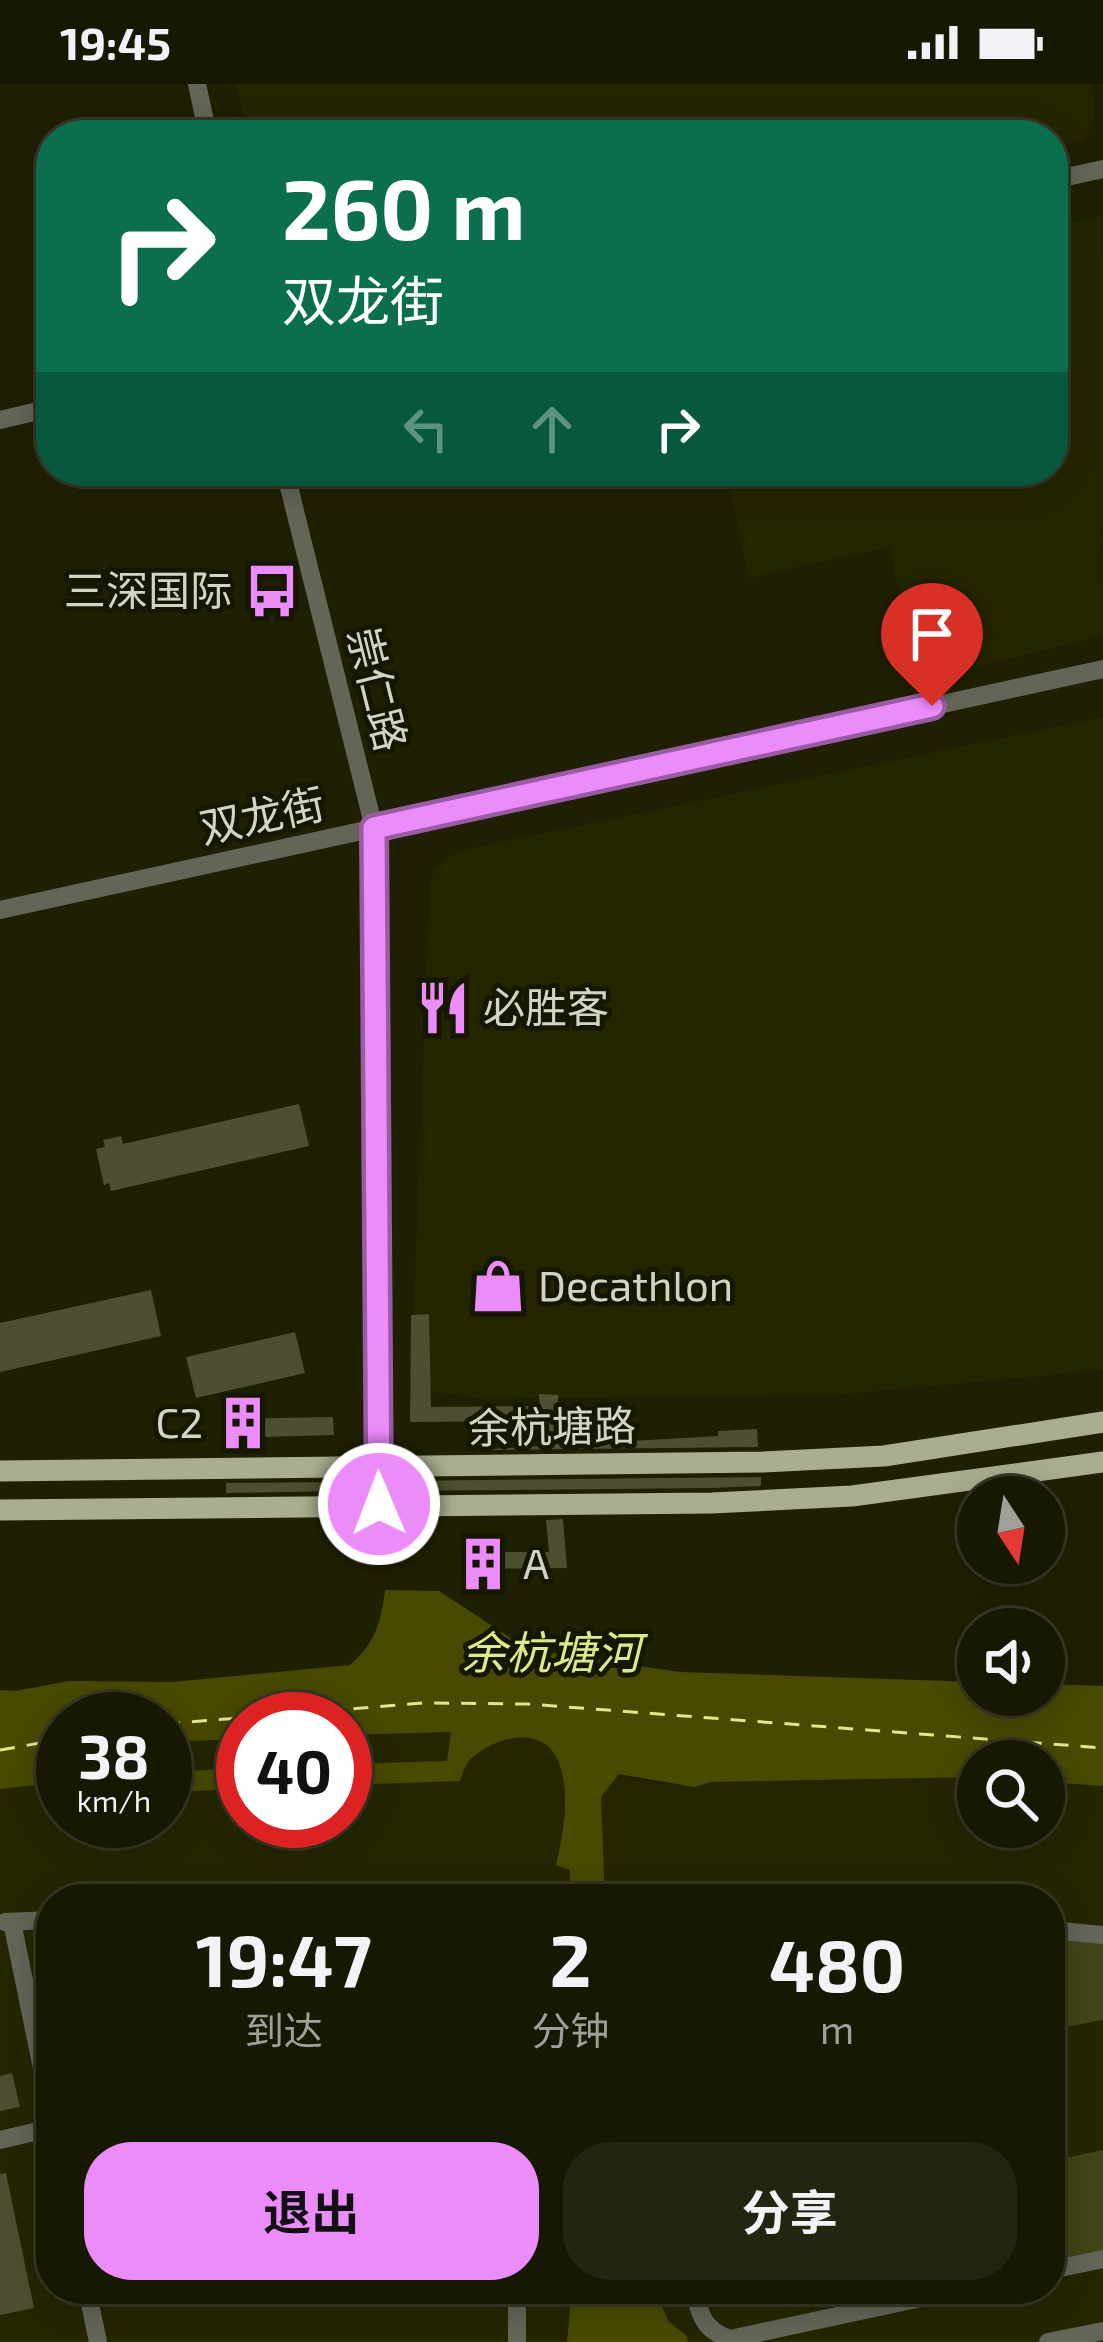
<!DOCTYPE html>
<html lang="zh">
<meta charset="utf-8">
<style>
:root{--surface:#171802;--page:#242511;--text:#f1f3f6;--muted:#9ea099;--line:#363724;--accent:#ec8cfb}
body{margin:0;font-family:"Exo 2","Noto Sans SC",sans-serif;background:var(--page);color:var(--text);height:100vh;display:flex;flex-direction:column;font-size:45px;white-space:nowrap}
*{box-sizing:border-box;margin:0}
p{font-size:39px;color:var(--muted)}
.icon{flex:none;width:66px;height:66px;fill:none;stroke:currentColor;stroke-width:2;stroke-linecap:round;stroke-linejoin:round}
.map{position:relative;flex:1;overflow:hidden}
.side{position:absolute;left:36px;top:1800px;width:1029px;height:420px;display:flex;flex-direction:column;background:var(--surface);border-radius:48px;box-shadow:0 6px 30px #0003,0 0 0 3px var(--line)}
.side>*{flex:none}
.top-card{position:absolute;left:36px;top:36px;width:1032px;height:366px;border-radius:48px;box-shadow:0 6px 30px #0003,0 0 0 3px var(--line);background:#0b6e4f;color:#fff;overflow:hidden}
.needle{width:78px;rotate:168deg}
.buttons{position:absolute;left:957px;top:1392px;display:grid;gap:24px}
.buttons a{display:grid;place-items:center;width:108px;height:108px;border-radius:50%;background:var(--surface);box-shadow:0 6px 30px #0003,0 0 0 3px var(--line);font-size:60px}
.speed{position:absolute;left:36px;top:1608px;display:flex;gap:24px;font-size:60px;font-weight:700;text-align:center}
.speed>*{display:grid;place-content:center;width:156px;height:156px;border-radius:50%;background:var(--surface);box-shadow:0 6px 30px #0003,0 0 0 3px var(--line);line-height:1}
.speed small{font-size:30px;font-weight:400}
.speed .limit{border:18px solid #d22;background:#fff;color:#111}
.pin{position:absolute;display:grid;place-items:center;width:102px;height:102px;color:#fff;margin:-123px -51px;border-radius:50% 50% 50% 0;rotate:-45deg;box-shadow:0 0 12px #0007}
.pin .icon{rotate:45deg}
.me{position:absolute;width:132px;margin:-66px;rotate:359deg;stroke-linejoin:round;filter:drop-shadow(0 0 9px #0008)}
.turn{display:flex;align-items:center;gap:42px;height:252px;padding:0 48px;font-size:54px}
.turn .icon{width:156px;height:156px;stroke-width:2.5}
.turn b{display:block;font-size:84px;line-height:102px}
.lanes{display:flex;align-items:center;height:114px;padding:0 48px;background:#0003;justify-content:center;gap:60px;direction:ltr}
.lanes .off{opacity:.35}
.eta{display:flex;justify-content:space-evenly;align-items:center;height:204px;text-align:center}
.eta b{font-size:72px;font-weight:700;line-height:84px}
.cta{display:flex;gap:24px;margin-top:auto;padding:24px 48px}
.cta a{flex:1;height:138px;border-radius:48px;background:var(--accent);color:#111;font-size:48px;font-weight:700;line-height:138px;text-align:center}
.cta a+a{background:var(--page);color:var(--text)}
.status{display:flex;justify-content:space-between;align-items:center;height:84px;padding:0 60px;background:var(--surface);direction:ltr}
.status svg{height:33px;fill:currentColor}
.map>svg:first-child{display:block}
</style>
<div class="status"><b>19:45</b><svg viewBox="0 0 49 12"><path d="M0 12V9h3v3zM5 12V6h3v6zM10 12V3h3v9zM15 12V0h3v12zM26 1h20v11H26zM47 4h2v5h-2z"/></svg></div>
<div class="map">
<svg width="1103" height="2258" viewBox="0 0 1103 2258">
<rect width="100%" height="100%" fill="#1f2002"/>
<path fill="#252600" fill-rule="evenodd" d="M236,0H1090L1096,30L1084,56L1053,62V51H248Z
M1101,133L1103,552L920,596L889,463L749,494L726,387H1053V142Z
M1103,633V1286L836,1311L485,1315L429,1307L412,1276L430,801L435,784L458,767Z
M451,1648L537,1655L636,1696L694,1703L711,1698L978,1693V1743H1044V1698L1103,1702V2258H0V1705L63,1698V1737H165V1658L243,1655V1737H345V1651ZM51,1815H1050V2205H51Z"/>
<path fill="#424517" d="M1050,1854L1103,1859V1936L1050,1946Z
M1103,2066V2166L1050,2177V2077Z"/>
<path fill="#484a01" d="M385,1506L439,1507L509,1553L544,1568L680,1588L978,1598V1611H1044V1600L1103,1602V1702L1044,1698V1677H978V1693L711,1698L694,1703L619,1690L601,1713L605,1815H570V1786L556,1781C563,1749 571,1711 559,1679C545,1640 497,1652 473,1673C466,1678 463,1689 460,1697L345,1701V1680L447,1677L451,1648L345,1651V1635H243V1655L165,1658V1635H63V1698L0,1705V1606L15,1607L69,1597L173,1598L350,1581C375,1559 381,1539 385,1506Z
M243,1683V1705L165,1708V1689Z
M572,2205H654L669,2238L687,2252L688,2258H567Z"/>
<g fill="none" stroke-linecap="round" stroke-linejoin="round">
<path stroke="#e1e88a" stroke-width="3" stroke-dasharray="15 12" stroke-linecap="butt" d="M165,1640L423,1619L528,1620L1103,1664
M0,1666L63,1655"/>
</g>
<path fill="#4d4f30" d="M299,1020L309,1062L111,1107L109,1099L104,1101L96,1065L105,1063L103,1056L121,1052L123,1060Z
M151,1206L161,1252L0,1288V1239Z
M429,1230L431,1323L540,1322L539,1310L558,1311V1322L629,1321L631,1357L718,1352V1347L757,1345L758,1363L475,1366L540,1362V1337L410,1338L411,1231Z
M295,1248L305,1289L196,1314L186,1273Z
M333,1333L334,1351L262,1353L264,1369H224L223,1335Z
M761,1393V1402L712,1404L392,1407V1397Z
M365,1398V1407L226,1409V1399Z
M563,1435L567,1484L464,1485V1468H549L546,1436Z
M12,1989L20,2023L0,2027V1992Z
M6,2089L34,2224L0,2231V2090Z
M751,2205H799L800,2211L754,2221Z"/>
<g fill="none" stroke-linecap="round" stroke-linejoin="round">
<path stroke="#636557" stroke-width="18" d="M197,0L208,51
M1053,96L1103,85
M0,336L51,324
M285,387L374,744L379,1420
M0,826L1103,585
M5,1838L51,1836
M12,1838L51,2028
M1050,1846L1103,1851
M0,2056L51,2044
M1050,2186L1103,2175
M87,2205L98,2258
M694,2205C700,2231 703,2246 730,2255L963,2205
M517,2258V2205
M1048,2258L1103,2247"/>
<path stroke="#aaad8f" stroke-width="21" d="M0,1387L763,1378L884,1372L1103,1338
M0,1426L712,1419L852,1412L1103,1378"/>
</g>
<g fill="none" stroke-linecap="round" stroke-linejoin="round">
<defs>
<path id="route" d="M379,1420L374,744L932,622"/>
</defs>
<use href="#route" stroke="#995ba3" stroke-width="30"/>
<use href="#route" stroke="#ec8cfb" stroke-width="21"/>
</g>
<defs>
<symbol id="bus-bare" viewBox="-9 -9 18 18"><path d="M-5-6H5V4H4V6H2V4H-2V6H-4V4H-5ZM-3.5-4V0h7V-4ZM-3.5 1.2v1.5H-2V1.2ZM2 1.2v1.5H3.5V1.2Z" fill="#ec8cfb" stroke="#161700" stroke-width="2.5" paint-order="stroke"/></symbol>
<symbol id="restaurant-bare" viewBox="-9 -9 18 18"><path d="M-5-6h1v4h1v-4h1v4h1v-4h1v5L-1.5 .5V6h-2V.5L-5-1ZM5-6V6H3V1.5H1.5Q1.5-4 5-6Z" fill="#ec8cfb" stroke="#161700" stroke-width="2.5" paint-order="stroke"/></symbol>
<symbol id="shop-bare" viewBox="-9 -9 18 18"><path d="M-5-2.5h2.3a2.7 3.5 0 0 1 5.4 0H5L5.5 6h-11ZM-1.5-2.5h3a1.5 2.3 0 0 0-3 0Z" fill="#ec8cfb" stroke="#161700" stroke-width="2.5" paint-order="stroke"/></symbol>
<symbol id="building-bare" viewBox="-9 -9 18 18"><path d="M-4-6H4V6H1V3H-1V6H-4ZM-2.5-4.3h1.7v1.8h-1.7ZM.8-4.3h1.7v1.8H.8ZM-2.5-1h1.7V.8h-1.7ZM.8-1h1.7V.8H.8Z" fill="#ec8cfb" stroke="#161700" stroke-width="2.5" paint-order="stroke"/></symbol>
</defs>
<g fill-rule="evenodd">
<use href="#bus-bare" x="234" y="469" width="76" height="76"/>
<use href="#restaurant-bare" x="405" y="886" width="76" height="76"/>
<use href="#shop-bare" x="460" y="1164" width="76" height="76"/>
<use href="#building-bare" x="205" y="1301" width="76" height="76"/>
<use href="#building-bare" x="445" y="1442" width="76" height="76"/>
</g>
<g text-anchor="middle" stroke-width="10" stroke-linejoin="round" paint-order="stroke">
<g font-size="42" fill="#d3d5c3" stroke="#161700" text-anchor="start">
<text x="232" y="522" text-anchor="end">三深国际</text>
<text x="483" y="939">必胜客</text>
<text x="538" y="1217">Decathlon</text>
<text x="203" y="1354" text-anchor="end">C2</text>
<text x="523" y="1495">A</text>
</g>
<g font-size="42" fill="#d3d5c3" stroke="#161700">
<text transform="translate(377 605) rotate(76)" y="15">崇仁路</text>
<text transform="translate(262 732) rotate(-12)" y="15">双龙街</text>
<text transform="translate(552 1343) rotate(-1)" y="15">余杭塘路</text>
</g>
<g font-size="45" font-style="italic" fill="#e1e88a" stroke="#161700">
<text x="551" y="1585">余杭塘河</text>
</g>
</g>
</svg>
<div class="buttons">
<a><svg class="needle" viewBox="-14 -14 28 28"><path d="M0-13l5 13h-10z" fill="#e53935"/><path d="M0 13l5-13h-10z" fill="#9ea099"/></svg></a>
<a><svg class="icon" aria-label="sound" viewBox="0 0 24 24"><path d="M4 9h4l5-4v14l-5-4H4zM17 9q2 3 0 6"/></svg></a>
<a><svg class="icon" aria-label="search" viewBox="0 0 24 24"><circle cx="10" cy="10" r="6"/><path d="M15 15l6 6"/></svg></a>
</div>
<div class="speed"><div>38<small>km/h</small></div><div class="limit">40</div></div>
<div class="pin" style="left:932px;top:622px;background:#d93025"><svg class="icon" aria-label="arrive" viewBox="0 0 24 24"><path d="M6 21V4h12l-3 4 3 4H6"/></svg></div>
<svg class="me" style="left:379px;top:1420px" viewBox="-20 -20 40 40"><circle r="17" fill="#ec8cfb" stroke="#fff" stroke-width="3"/><path d="M0-11L8 9 0 5-8 9z" fill="#fff"/></svg>
<div class="top-card">
<div class="turn"><svg class="icon" aria-label="right" viewBox="0 0 24 24"><path d="M7 20v-9h11M14 6l5 5-5 5"/></svg><div><b>260 m</b>双龙街</div></div>
<div class="lanes"><svg class="icon off" aria-label="left" viewBox="0 0 24 24"><path d="M17 20v-9H6M10 6l-5 5 5 5"/></svg><svg class="icon off" aria-label="ahead" viewBox="0 0 24 24"><path d="M12 20V5M6 11l6-6 6 6"/></svg><svg class="icon" aria-label="right" viewBox="0 0 24 24"><path d="M7 20v-9h11M14 6l5 5-5 5"/></svg></div>
</div>
<section class="side">
<div class="eta">
<div><b>19:47</b><p>到达</p></div>
<div><b>2</b><p>分钟</p></div>
<div><b>480</b><p>m</p></div>
</div>
<div class="cta"><a>退出</a><a>分享</a></div>
</section>
</div>
